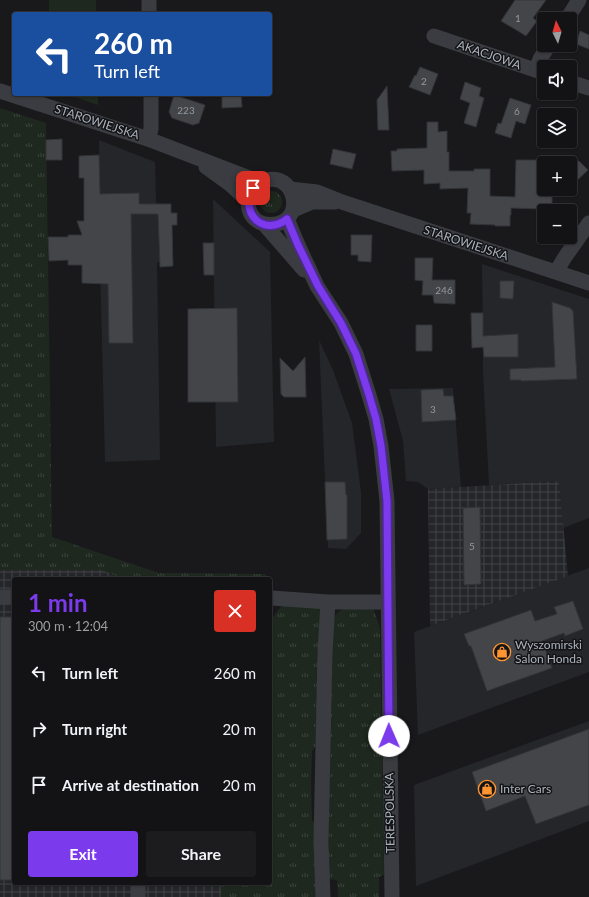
<!DOCTYPE html>
<meta charset="utf-8">
<style>
:root{--surface:#131315;--page:#1c1c1e;--text:#f1f3f6;--muted:#9d9ea0;--line:#323234;--accent:#7c3aed}
body{margin:0;font-family:Lato,sans-serif;background:var(--page);color:var(--text);height:100vh;display:flex;flex-direction:column;font-size:15px;white-space:nowrap}
*{box-sizing:border-box;margin:0}
p{font-size:13px;color:var(--muted)}
.icon{flex:none;width:22px;height:22px;fill:none;stroke:currentColor;stroke-width:2;stroke-linecap:round;stroke-linejoin:round}
.map{position:relative;flex:1;overflow:hidden}
.side{position:absolute;left:12px;top:577px;width:260px;height:308px;display:flex;flex-direction:column;background:var(--surface);border-radius:4px;box-shadow:0 1px 3px #0004,0 0 0 1px var(--line)}
.side>*{flex:none}
.guide{position:absolute;left:12px;top:12px;width:260px;height:84px;border-radius:4px;box-shadow:0 1px 3px #0004,0 0 0 1px var(--line);background:#1a4fa0;color:#fff;overflow:hidden}
.needle{width:26px;rotate:355deg}
.tools{position:absolute;left:537px;top:12px;display:grid;gap:8px}
.tools a{display:grid;place-items:center;width:40px;height:40px;border-radius:4px;background:var(--surface);box-shadow:0 1px 3px #0004,0 0 0 1px var(--line);font-size:20px}
.pin{position:absolute;display:grid;place-items:center;width:34px;height:34px;color:#fff;margin:-17px;border-radius:8px;box-shadow:0 2px 6px #0006}
.me{position:absolute;width:44px;margin:-22px;rotate:359deg;stroke-linejoin:round;filter:drop-shadow(0 0 3px #0008)}
.turn{display:flex;align-items:center;gap:14px;height:84px;padding:0 16px;font-size:18px}
.turn .icon{width:52px;height:52px;stroke-width:2.5}
.turn b{display:block;font-size:28px;line-height:34px}
.round{display:grid;place-items:center;flex:none;width:42px;height:42px;border-radius:4px;background:var(--page)}
.headline{display:flex;align-items:center;justify-content:space-between;height:68px;padding:0 16px}
h1{font-size:24px;font-weight:700;line-height:30px;color:var(--accent)}
.action{display:flex;gap:8px;margin-top:auto;padding:8px 16px}
.action a{flex:1;height:46px;border-radius:4px;background:var(--accent);color:#fff;font-size:16px;font-weight:700;line-height:46px;text-align:center}
.action a+a{background:var(--page);color:var(--text)}
ul{padding:0;list-style:none}
li{display:flex;align-items:center;gap:12px;height:56px;padding:0 16px}
li div{flex:1}
li b{display:block;font-size:15px}
li em{font-style:normal}
.map>svg:first-child{display:block}
</style>
<div class="map">
<svg width="589" height="897" viewBox="0 0 589 897">
<defs>
<pattern id="industrial-grid" width="8" height="8" patternUnits="userSpaceOnUse"><rect width="8" height="8" fill="#252629"/><path d="M0 4h8M4 0v8" fill="none" stroke="#424346"/></pattern>
<pattern id="grass-tufts" width="24" height="20" patternUnits="userSpaceOnUse"><rect width="24" height="20" fill="#1e281e"/><path d="M3 7l-1-3M5 7V3M7 7l1-3M15 17l-1-3M17 17v-4M19 17l1-3" fill="none" stroke="#3c453d"/></pattern>
</defs>
<rect width="100%" height="100%" fill="#19191c"/>
<path fill="#252629" d="M99,140L155,162L156,203L158,204L160,261L157,263L160,460L105,462L100,264Z
M213,199L270,252L274,442L216,447Z
M482,264L589,299V518L563,528L559,481L489,485L483,373V336Z
M319,340L333,370L352,423L361,492V533L346,549L328,548Z
M453,388L461,487L428,489L418,482L406,481L403,441L389,389Z
M589,568V672L418,735L414,632Z
M589,721V821L416,886L414,785Z"/>
<path fill="url(#industrial-grid)" d="M559,481L568,576L430,626L428,489Z
M0,520L158,573L226,574V579H14V883H235L221,889V897H0Z"/>
<path fill="url(#grass-tufts)" d="M0,108L46,123L52,537L158,573L266,574V579H126L101,570H0Z
M260 202a11 11 0 1 1 22 0a11 11 0 1 1-22 0Z
M283,604L322,607L317,744L312,751L311,785L312,820L317,827V897H221V889L220,883H270V621Z
M373,607L380,628L384,875L379,877V897H338L337,880L329,879L328,746L333,618L338,612L345,608Z"/>
<path fill="#1e281e" d="M49,0H96V14H49Z
M66,94H98V105Z"/>
<path fill="#434549" stroke="#333438" d="M515,0H546L533,18L537,21L526,36L518,31L501,21Z
M580,31L589,35V49L576,44Z
M420,67L438,74L430,95L409,87L415,75L416,76Z
M465,82L481,88L479,96L484,98L476,127L464,123L470,103L460,99Z
M387,86L389,130H378L377,100Z
M222,94H241L242,107L222,108Z
M174,95L205,105L199,123L193,125L172,118L169,112Z
M510,98L531,105L525,124L516,121L511,138L495,133L498,123L501,124Z
M427,122H438V132L447,131V152H449V171H474V169H490V196L515,197L516,160H544V189H552V207H542V209L511,208V215H510V226H495V225L470,224L471,213H467L468,188L440,189V183L424,184V170L392,171L391,151H397V149L427,148Z
M62,139V160H46V140Z
M333,149L356,154L352,169L330,164Z
M99,155L100,194L139,193V204H171V213H177V225H172L173,266L160,267L158,214H131L133,343H109L108,284L82,283V265H68V260L49,261L48,237H68V235H82L77,221H84V178H79V156Z
M570,161H579L588,170L570,187Z
M351,235H372L371,262L358,261V255H351Z
M203,243H214V275H204Z
M415,258H433L432,280H455V304L434,303L433,295H422L423,281L415,280Z
M500,281H514L513,299L500,298Z
M552,302L570,308L573,311L577,379L521,381V380H510V369L555,367Z
M237,308L238,402H188V309Z
M471,313H483V336L518,334V357H484L483,347L472,348Z
M416,325H432V351H416Z
M305,357L306,397H284L281,394L280,358L293,371Z
M443,389L444,396H453L456,420L422,422L421,390Z
M325,482H345L346,495H347V539L327,540Z
M480,507L481,584L464,585L463,508Z
M573,601L583,629L565,636L564,633L542,641L552,668L487,691L471,646H469L464,634L531,610L535,621L557,614L554,607Z
M0,617H14V880H0Z
M589,729V805L536,824L525,796L486,811L472,772Z"/>
<g fill="none" stroke-linecap="round" stroke-linejoin="round">
<path stroke="#3a3c41" stroke-width="15" d="M149,0V14
M567,19L579,0
M434,36L544,73
M536,70L540,59L549,45
M570,82L589,88
M0,91L148,139L260,182
M148,139L151,129V94
M206,167L231,185L248,201
M290,189L317,192L342,202L589,283
M293,210L312,202H335
M287,219L298,245L317,286L341,323L356,354L369,395L376,419L381,446L387,501L392,897
M264,224C308,230 298,172 267,180C262,181 258,182 254,187C246,196 246,212 256,220C258,222 262,223 264,224L304,270
M556,272L565,257L589,223
M0,597H14
M272,598L328,602H388
M138,897V883
M323,897L321,842L325,652L328,602"/>
</g>
<g fill="none" stroke-linecap="round" stroke-linejoin="round">
<defs>
<path id="route" d="M253,188C239,214 264,237 287,219L298,245L318,286L341,323L356,354L369,395L376,419L381,446L387,501L389,736"/>
</defs>
<use href="#route" stroke="#51269a" stroke-width="10"/>
<use href="#route" stroke="#7c3aed" stroke-width="7"/>
</g>
<defs>
<symbol id="shop-ring" viewBox="-11 -11 22 22"><circle r="9.5" fill="#141417" stroke="#ff952e" stroke-width="1.5"/><path d="M-5-2.5h2.3a2.7 3.5 0 0 1 5.4 0H5L5.5 6h-11ZM-1.5-2.5h3a1.5 2.3 0 0 0-3 0Z" fill="#ff952e"/></symbol>
</defs>
<g fill-rule="evenodd">
<use href="#shop-ring" x="492" y="642" width="20" height="20"/>
<use href="#shop-ring" x="477" y="779" width="20" height="20"/>
</g>
<g text-anchor="middle" stroke-width="3" stroke-linejoin="round" paint-order="stroke">
<g font-size="10" fill="#9098a0">
<text x="518" y="22">1</text>
<text x="424" y="85">2</text>
<text x="186" y="114">223</text>
<text x="517" y="115">6</text>
<text x="444" y="294">246</text>
<text x="433" y="413">3</text>
<text x="472" y="550">5</text>
</g>
<g font-size="12" fill="#aab3bd" stroke="#141417">
<text transform="translate(489 55) rotate(19)" y="4">AKACJOWA</text>
<text transform="translate(97 122) rotate(18)" y="4">STAROWIEJSKA</text>
<text transform="translate(466 243) rotate(18)" y="4">STAROWIEJSKA</text>
<text transform="translate(390 813) rotate(-91)" y="4">TERESPOLSKA</text>
</g>
<g font-size="12" fill="#aab3bd" stroke="#141417" text-anchor="start">
<text x="515" y="649">Wyszomirski<tspan x="515" dy="14">Salon Honda</tspan></text>
<text x="500" y="793">Inter Cars</text>
</g>
</g>
</svg>
<div class="tools">
<a><svg class="needle" viewBox="-14 -14 28 28"><path d="M0-13l5 13h-10z" fill="#e53935"/><path d="M0 13l5-13h-10z" fill="#9d9ea0"/></svg></a>
<a><svg class="icon" aria-label="sound" viewBox="0 0 24 24"><path d="M4 9h4l5-4v14l-5-4H4zM17 9q2 3 0 6"/></svg></a>
<a><svg class="icon" aria-label="layers" viewBox="0 0 24 24"><path d="M12 4l9 5-9 5-9-5zM3 14l9 5 9-5"/></svg></a>
<a>+</a>
<a>−</a>
</div>
<div class="pin" style="left:253px;top:188px;background:#d93025"><svg class="icon" aria-label="arrive" viewBox="0 0 24 24"><path d="M6 21V4h12l-3 4 3 4H6"/></svg></div>
<svg class="me" style="left:389px;top:736px" viewBox="-20 -20 40 40"><circle r="19" fill="#fff"/><path d="M0-13L10 11 0 6-10 11z" fill="#7c3aed"/></svg>
<div class="guide">
<div class="turn"><svg class="icon" aria-label="left" viewBox="0 0 24 24"><path d="M17 20v-9H6M10 6l-5 5 5 5"/></svg><div><b>260 m</b>Turn left</div></div>
</div>
<section class="side">
<div class="headline"><div><h1>1 min</h1><p>300 m · 12:04</p></div><a class="round" style="background:#d93025;color:#fff"><svg class="icon" aria-label="close" viewBox="0 0 24 24"><path d="M6 6l12 12M18 6L6 18"/></svg></a></div>
<ul>
<li><svg class="icon" aria-label="left" viewBox="0 0 24 24"><path d="M17 20v-9H6M10 6l-5 5 5 5"/></svg><div><b>Turn left</b></div><em>260 m</em></li>
<li><svg class="icon" aria-label="right" viewBox="0 0 24 24"><path d="M7 20v-9h11M14 6l5 5-5 5"/></svg><div><b>Turn right</b></div><em>20 m</em></li>
<li><svg class="icon" aria-label="arrive" viewBox="0 0 24 24"><path d="M6 21V4h12l-3 4 3 4H6"/></svg><div><b>Arrive at destination</b></div><em>20 m</em></li>
</ul>
<div class="action"><a>Exit</a><a>Share</a></div>
</section>
</div>
